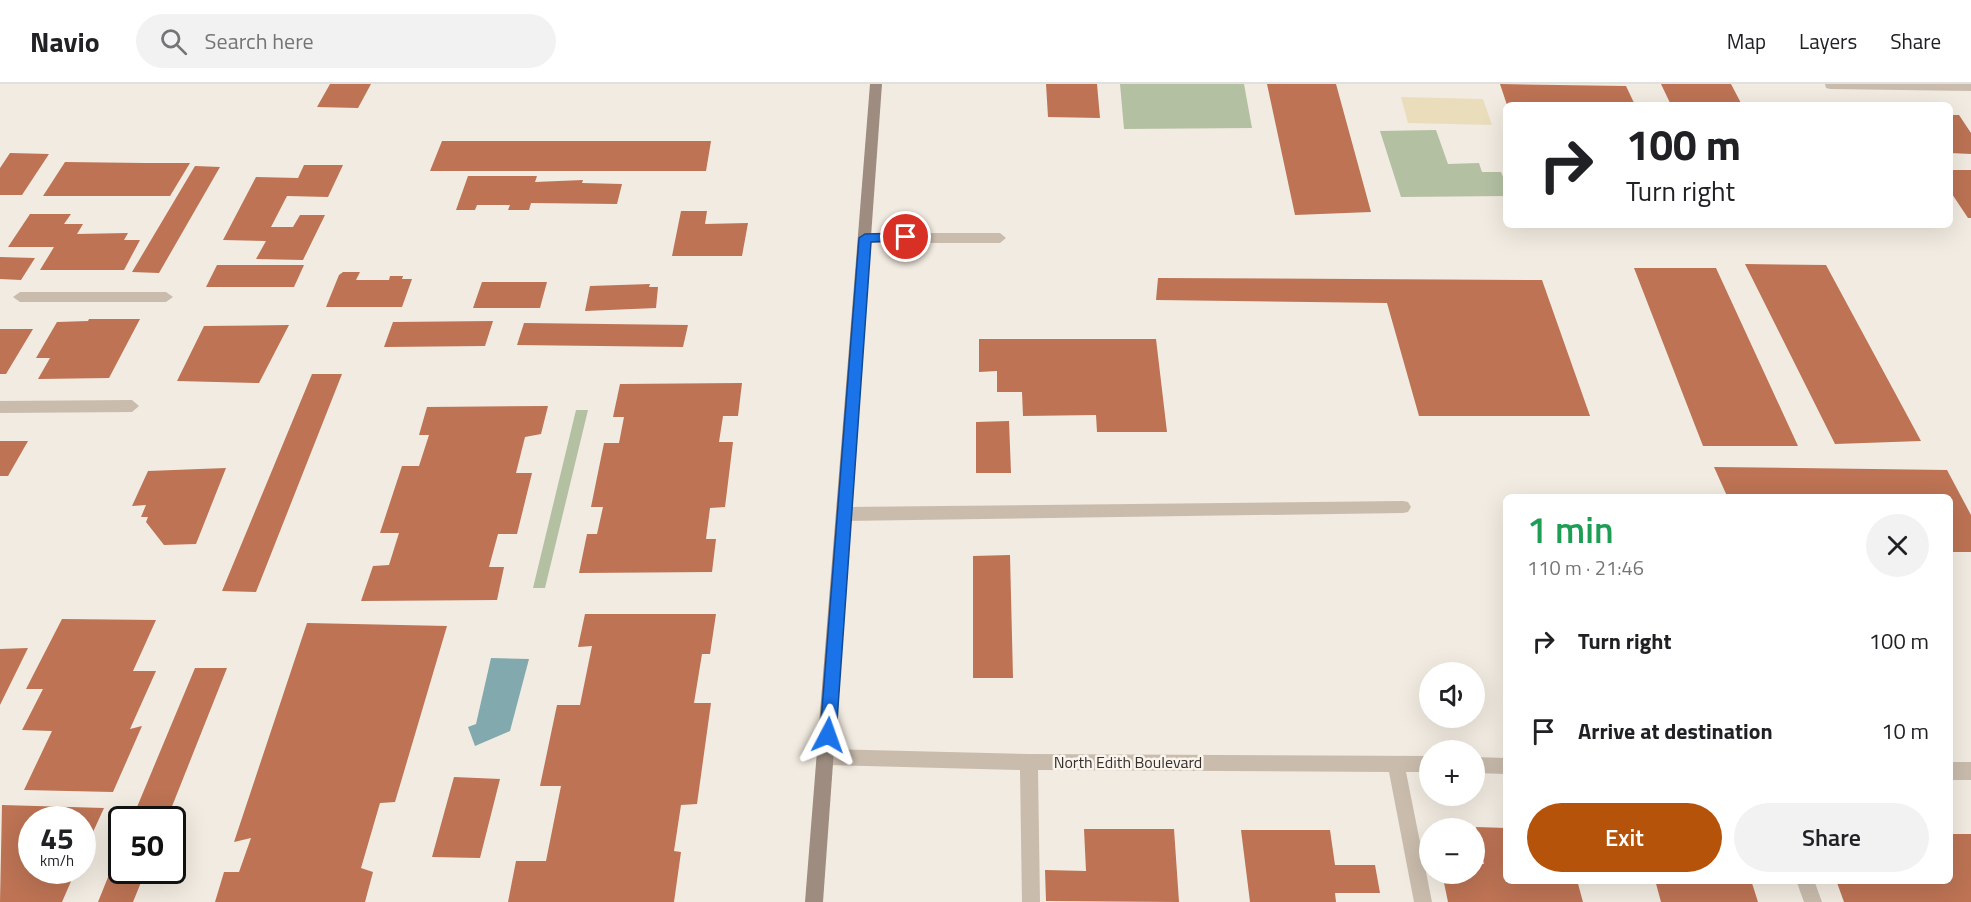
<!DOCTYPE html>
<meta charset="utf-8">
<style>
:root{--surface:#fff;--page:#f2f2f2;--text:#202124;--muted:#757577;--line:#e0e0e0;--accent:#b45309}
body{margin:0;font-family:"Titillium Web",sans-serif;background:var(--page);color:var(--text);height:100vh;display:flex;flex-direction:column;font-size:22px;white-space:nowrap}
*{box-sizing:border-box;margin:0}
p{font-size:20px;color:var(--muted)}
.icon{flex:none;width:33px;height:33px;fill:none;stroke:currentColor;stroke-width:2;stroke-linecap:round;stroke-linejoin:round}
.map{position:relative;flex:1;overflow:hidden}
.sheet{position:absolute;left:1503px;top:410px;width:450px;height:390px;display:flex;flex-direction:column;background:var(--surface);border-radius:9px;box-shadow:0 6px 24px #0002}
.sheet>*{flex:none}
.guide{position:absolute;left:1503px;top:18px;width:450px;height:126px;border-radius:9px;box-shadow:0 6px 24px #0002;background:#fff;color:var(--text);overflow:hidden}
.controls{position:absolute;left:1419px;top:578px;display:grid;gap:12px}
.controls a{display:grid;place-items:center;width:66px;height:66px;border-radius:50%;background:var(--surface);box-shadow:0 6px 24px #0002;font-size:30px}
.speed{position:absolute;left:18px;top:722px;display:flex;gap:12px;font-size:30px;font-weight:700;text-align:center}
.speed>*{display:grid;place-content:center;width:78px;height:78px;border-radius:50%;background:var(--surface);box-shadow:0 6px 24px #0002;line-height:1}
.speed small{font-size:15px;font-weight:400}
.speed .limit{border:3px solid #111;border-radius:9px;background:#fff;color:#111}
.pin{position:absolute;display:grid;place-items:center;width:51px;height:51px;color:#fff;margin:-26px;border:3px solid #fff;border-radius:50%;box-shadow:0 2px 6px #0007}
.me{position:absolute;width:66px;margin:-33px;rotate:4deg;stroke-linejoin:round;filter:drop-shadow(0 0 4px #0008)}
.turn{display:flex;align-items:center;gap:21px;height:126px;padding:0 24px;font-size:27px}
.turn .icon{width:78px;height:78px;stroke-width:2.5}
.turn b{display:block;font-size:42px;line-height:51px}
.round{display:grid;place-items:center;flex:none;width:63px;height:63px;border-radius:32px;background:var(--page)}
.headline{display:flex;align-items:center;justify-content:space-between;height:102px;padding:0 24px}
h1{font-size:36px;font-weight:600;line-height:45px;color:#1e9e55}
.button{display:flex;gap:12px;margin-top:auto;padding:12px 24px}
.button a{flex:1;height:69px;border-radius:36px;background:var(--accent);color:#fff;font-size:24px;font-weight:600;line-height:69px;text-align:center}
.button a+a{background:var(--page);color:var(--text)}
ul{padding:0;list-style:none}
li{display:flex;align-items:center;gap:18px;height:90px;padding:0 24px}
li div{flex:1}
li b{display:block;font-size:22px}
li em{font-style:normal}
header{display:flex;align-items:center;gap:36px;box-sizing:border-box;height:84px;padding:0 30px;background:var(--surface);border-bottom:2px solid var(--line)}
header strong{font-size:28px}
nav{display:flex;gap:33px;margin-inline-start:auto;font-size:21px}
.search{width:420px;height:54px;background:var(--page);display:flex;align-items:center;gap:15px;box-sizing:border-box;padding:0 21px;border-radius:33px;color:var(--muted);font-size:22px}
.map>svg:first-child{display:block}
</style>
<header>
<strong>Navio</strong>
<div class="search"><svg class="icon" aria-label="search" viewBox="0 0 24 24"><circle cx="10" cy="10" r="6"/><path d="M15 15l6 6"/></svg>Search here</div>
<nav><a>Map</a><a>Layers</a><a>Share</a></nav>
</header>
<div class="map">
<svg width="1971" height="818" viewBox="0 0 1971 818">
<rect width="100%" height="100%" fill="#f2ebe1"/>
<path fill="#b4c0a2" d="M1120,0H1244L1252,44L1124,45Z
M1436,46L1448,80L1479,79L1482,88H1501L1506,100V112L1401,113L1380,47Z
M576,326H588L545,504H533Z"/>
<path fill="#eaddbb" d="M1401,13L1483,15L1492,41L1408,39Z"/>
<path fill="#82a9ad" d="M491,574L529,575L510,647L475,662L468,643L476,640Z"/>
<path fill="#bd7354" d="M330,0H371L358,24L317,23Z
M1046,0H1097L1100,34L1048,33Z
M1267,0H1336L1371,128L1295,131Z
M1500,0L1626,2L1635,21H1507Z
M1661,0H1731L1742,21H1671Z
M1950,31H1959L1971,49V70L1950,69Z
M442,57H711L706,87H430Z
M10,69L49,70L22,111H0V84Z
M65,78L144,79H190L170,112H43Z
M304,81H343L328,113L287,112L271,143H293L300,131H325L303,176L256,175L266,157L223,156L256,93L298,94Z
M195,82L220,83L159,189L132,188Z
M1950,86H1971V134H1968L1950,107Z
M468,92H537L535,98L583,96L582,99L622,100L617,120L531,119L529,126H508L510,121H477L475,126H456Z
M681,127H707L705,140L748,139L742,172H672Z
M30,130H71L64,140H83L77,150L128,149L124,156H140L124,186H40L54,163H8Z
M1617,141H1690L1691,144L1618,143Z
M0,173L35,174L21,196L0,195Z
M1745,180L1826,181L1921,357L1835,360Z
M217,181H304L294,203H206Z
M1634,184H1716L1798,362H1703Z
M343,188H360L356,196H389L390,192H403L402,195H412L402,223H326L339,191Z
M1158,194L1542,196L1590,332H1419L1387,219L1156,216Z
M482,198H547L540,224H473Z
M650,200L649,203H658L656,224L585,227L590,202Z
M89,235H140L109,294L38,295L50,274H36L57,238L88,237Z
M493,237L485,262L384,263L393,238Z
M524,239L688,241L683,263L517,261Z
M289,241L259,299L177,297L204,242Z
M0,245H33L6,290H0Z
M979,255H1156L1167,348H1097L1096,331L1023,332L1022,308H997V287L979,288Z
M312,290H342L256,508L222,507Z
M742,299L738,332H723L719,358H733L725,423L710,424L706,455H716L712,488L579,489L587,450H597L603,423H591L604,359H619L624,333H613L620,300Z
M548,322L541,350L525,353L516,389H532L517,450H498L489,483H504L497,516L361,517L373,482L389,481L399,449H380L402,382H419L429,351H419L427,323Z
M1009,337L1011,389H976V338Z
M0,357H28L8,392H0Z
M1714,383L1947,386L1971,431V468H1950V412H1727Z
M226,384L196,460L164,461L146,438L148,433H141L146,421L132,422L148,387Z
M1010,471L1013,594H973V472Z
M585,530H716L710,570H702L694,619H711L697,720L681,721L674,767L681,768L674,818H508L516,777H546L561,702H540L557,621H580L592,562L578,563Z
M62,535L156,536L133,587H156L130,645L142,642L113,708L24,706L52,647L22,646L43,605H26Z
M307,539L447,542L395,718L380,719L361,784L373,788L365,818H215L224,788H239L251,754L234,758Z
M28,564L0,621V565Z
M195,584H227L167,735H132Z
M454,693L500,695L480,774L432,773Z
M2,721L104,724L82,772V735H32V786H76L62,818H0Z
M1476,743L1506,744V796H1577L1583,818H1448L1442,789H1474V780H1484Z
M1084,745H1174L1179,818L1046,817L1045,786L1086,787Z
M1241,746H1330L1335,781H1375L1380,809H1335L1336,818H1250Z
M1950,750H1971V818H1844L1836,796H1950Z
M121,761L122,786H146L133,818H98Z
M1655,796H1751L1758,818H1661Z"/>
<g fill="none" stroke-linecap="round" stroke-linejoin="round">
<path fill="#c9bcad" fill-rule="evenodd" d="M865,149H1000L1006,154L1000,159H865L859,154Z
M20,208H166L173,213L166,218H20L13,213Z
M1403,417L1408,418L1411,423L1408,428L1403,429L844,437L839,435L836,430L839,425L844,423Z"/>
<path fill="#c9bcad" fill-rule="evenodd" d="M1825,0H1971V7L1830,5L1826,4Z
M132,316L139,322L132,328L0,329V317Z
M827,665L1029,670L1430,672V688H1406L1432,818H1414L1389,688L1038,686L1040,818H1022L1020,686L827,681L821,679L818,673L821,667Z
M1474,673L1506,674V690L1474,689Z
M1950,678H1971V696H1950Z
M1796,796H1814L1822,818H1804Z"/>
<path fill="#9d8c7f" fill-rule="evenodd" d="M870,0H882L823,818H805Z"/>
</g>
<path fill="#1a73e8" stroke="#114b97" stroke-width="1.5" d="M906,149L912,153L911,156L871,158L836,651L834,656L828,658L823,656L820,651L859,154L865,150Z"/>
<g text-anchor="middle" stroke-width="5" stroke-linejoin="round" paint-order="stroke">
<g font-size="16" fill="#39302b" stroke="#f9f5ee">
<text x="1128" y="684">North Edith Boulevard</text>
</g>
</g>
</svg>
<div class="controls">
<a><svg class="icon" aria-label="sound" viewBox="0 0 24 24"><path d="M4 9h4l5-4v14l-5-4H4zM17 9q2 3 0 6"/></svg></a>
<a>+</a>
<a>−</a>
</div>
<div class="speed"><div>45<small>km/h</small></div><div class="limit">50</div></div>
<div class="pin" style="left:906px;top:153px;background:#d93025"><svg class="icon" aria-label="arrive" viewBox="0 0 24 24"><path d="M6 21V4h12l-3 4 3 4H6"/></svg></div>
<svg class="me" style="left:828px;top:651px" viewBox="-20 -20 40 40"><path d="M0-17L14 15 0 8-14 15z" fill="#1a73e8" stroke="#fff" stroke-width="4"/></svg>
<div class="guide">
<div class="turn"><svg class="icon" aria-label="right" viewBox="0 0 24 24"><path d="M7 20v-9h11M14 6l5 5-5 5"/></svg><div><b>100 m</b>Turn right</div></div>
</div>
<section class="sheet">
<div class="headline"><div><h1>1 min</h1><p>110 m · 21:46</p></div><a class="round"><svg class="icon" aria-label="close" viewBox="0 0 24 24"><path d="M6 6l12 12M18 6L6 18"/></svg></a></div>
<ul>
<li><svg class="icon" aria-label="right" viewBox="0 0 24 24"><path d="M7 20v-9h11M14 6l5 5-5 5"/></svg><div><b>Turn right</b></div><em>100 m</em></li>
<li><svg class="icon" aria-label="arrive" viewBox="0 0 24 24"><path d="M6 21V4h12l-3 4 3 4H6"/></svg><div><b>Arrive at destination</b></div><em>10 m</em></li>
</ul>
<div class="button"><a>Exit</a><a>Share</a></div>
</section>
</div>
